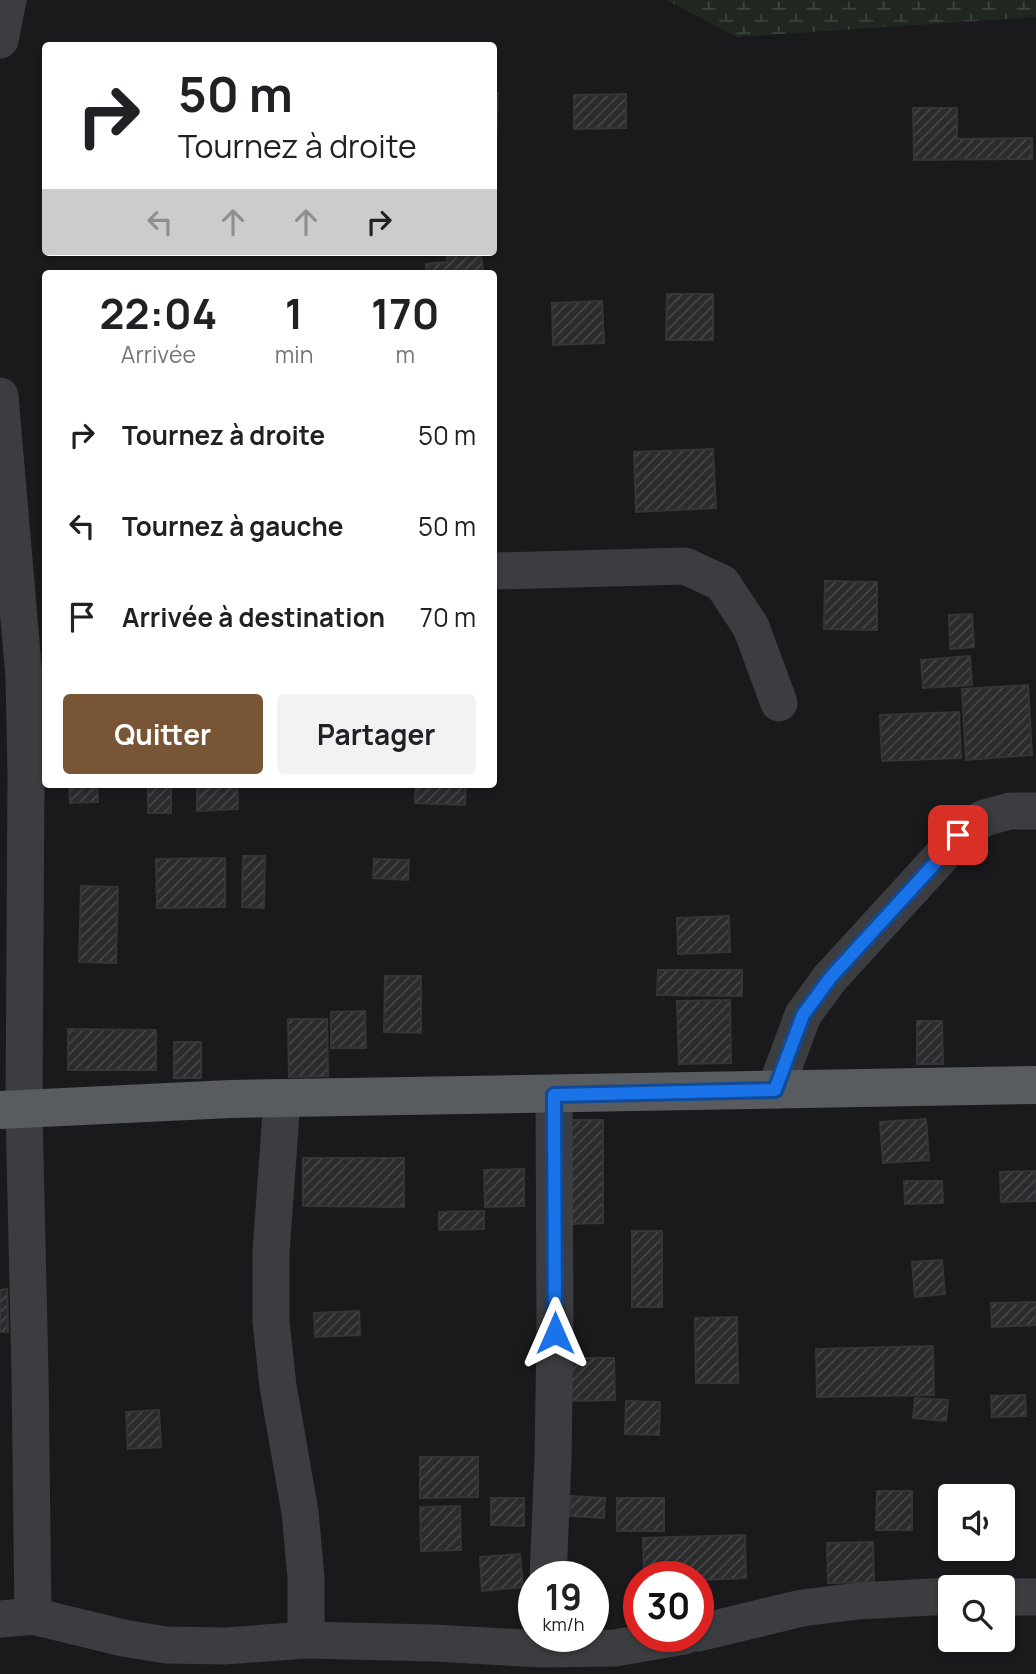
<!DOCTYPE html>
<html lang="fr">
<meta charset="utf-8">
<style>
:root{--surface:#fff;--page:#f2f2f2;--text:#202124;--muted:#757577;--accent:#785635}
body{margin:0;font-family:Manrope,sans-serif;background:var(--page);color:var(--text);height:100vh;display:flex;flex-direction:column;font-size:26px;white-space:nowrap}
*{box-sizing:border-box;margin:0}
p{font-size:23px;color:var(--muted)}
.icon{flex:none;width:38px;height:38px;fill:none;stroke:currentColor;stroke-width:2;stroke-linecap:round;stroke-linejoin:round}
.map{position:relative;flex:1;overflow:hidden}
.sheet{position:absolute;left:42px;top:270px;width:455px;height:518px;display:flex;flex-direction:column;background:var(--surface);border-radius:7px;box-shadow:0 2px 5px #0004}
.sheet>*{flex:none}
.guide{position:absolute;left:42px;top:42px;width:455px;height:214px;border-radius:7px;box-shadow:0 2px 5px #0004;background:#fff;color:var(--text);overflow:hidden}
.tools{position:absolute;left:938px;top:1484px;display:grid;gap:14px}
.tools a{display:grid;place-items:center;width:77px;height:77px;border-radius:7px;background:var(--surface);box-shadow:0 2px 5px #0004;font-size:35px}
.speed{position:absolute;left:518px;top:1561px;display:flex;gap:14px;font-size:35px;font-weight:700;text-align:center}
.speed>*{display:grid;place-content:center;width:91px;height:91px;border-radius:50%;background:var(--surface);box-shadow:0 2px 5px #0004;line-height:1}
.speed small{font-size:18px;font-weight:400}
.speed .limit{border:10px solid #d22;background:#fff;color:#111}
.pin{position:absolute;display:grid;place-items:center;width:60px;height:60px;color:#fff;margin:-30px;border-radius:14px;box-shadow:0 4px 10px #0006}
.me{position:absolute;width:77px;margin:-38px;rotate:0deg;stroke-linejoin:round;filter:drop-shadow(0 0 5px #0008)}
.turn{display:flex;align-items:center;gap:24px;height:147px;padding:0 21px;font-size:32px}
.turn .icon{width:91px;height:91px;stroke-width:2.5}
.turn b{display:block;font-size:49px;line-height:60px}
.lanes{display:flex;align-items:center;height:66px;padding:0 21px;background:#0003;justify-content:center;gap:35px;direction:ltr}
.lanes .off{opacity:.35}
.eta{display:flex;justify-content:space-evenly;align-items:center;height:119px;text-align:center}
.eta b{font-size:42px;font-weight:700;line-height:49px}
.action{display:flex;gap:14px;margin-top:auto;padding:14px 21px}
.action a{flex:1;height:80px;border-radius:7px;background:var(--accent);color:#fff;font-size:28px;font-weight:700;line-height:80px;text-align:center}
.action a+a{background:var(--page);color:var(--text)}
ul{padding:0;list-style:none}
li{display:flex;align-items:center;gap:21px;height:91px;padding:0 21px}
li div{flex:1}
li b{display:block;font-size:26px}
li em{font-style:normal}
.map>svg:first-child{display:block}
</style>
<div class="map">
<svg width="1036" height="1674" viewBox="0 0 1036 1674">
<defs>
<pattern id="wetland-marsh" width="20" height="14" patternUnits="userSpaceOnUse" patternTransform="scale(1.75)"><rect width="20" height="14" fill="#202720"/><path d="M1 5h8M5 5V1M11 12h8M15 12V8" fill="none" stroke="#3e443e"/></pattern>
<pattern id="building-hatch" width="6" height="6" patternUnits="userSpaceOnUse" patternTransform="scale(1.75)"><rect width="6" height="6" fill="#2a2b2d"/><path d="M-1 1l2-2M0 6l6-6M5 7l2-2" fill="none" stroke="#464749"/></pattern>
</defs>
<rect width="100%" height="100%" fill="#1a1a1c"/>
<path fill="url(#wetland-marsh)" d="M666,0H1036V17L737,37Z"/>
<path fill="url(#building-hatch)" stroke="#343538" stroke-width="2" d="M494,93H498L496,145H494Z
M626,94V128L574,129V95Z
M913,108H957V139L1032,138V159L914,160Z
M481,254L483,273H426V264L448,262L447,257Z
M667,294H713V340H666Z
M602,301L604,343L553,345L552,303Z
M713,449L716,508L636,512L634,452Z
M825,581L877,582V630L824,629Z
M972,614L974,647L950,649L949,615Z
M970,656L972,685L923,688L921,660Z
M1028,685L1032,755L966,760L962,689Z
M959,712L961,758L882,761L880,715Z
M69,784H97L98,802L70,803Z
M148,784H171V813H148Z
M197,784H237L238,809L197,811Z
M416,784H466L465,805L415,803Z
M243,856H265L264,908L242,907Z
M225,858V907L157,908L156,859Z
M374,859L409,860L408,880L373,878Z
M81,886L118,887L116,963L79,962Z
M729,916L730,952L678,954L677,918Z
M658,970H742V996L657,995Z
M385,976H421V1033L384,1032Z
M730,1000L731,1063L679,1064L677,1001Z
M365,1011L366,1048H331V1012Z
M288,1019H327L328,1076L289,1077Z
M917,1021H942L943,1064H917Z
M68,1029L156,1030V1070H68Z
M174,1042H201V1078H174Z
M926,1119L929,1160L883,1163L880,1122Z
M566,1120H603V1223L567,1224Z
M303,1158H404V1207L303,1206Z
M524,1169V1206L485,1207L484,1170Z
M1036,1171V1201L1001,1202L1000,1172Z
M904,1181H942L943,1203L905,1204Z
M484,1211V1229L439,1230V1212Z
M632,1231H662V1307H632Z
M942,1260L945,1294L915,1297L912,1262Z
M7,1289L8,1332H0V1290Z
M1036,1302V1325L992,1327L991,1303Z
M359,1311L360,1335L315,1337L314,1313Z
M737,1317L738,1383H696L695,1318Z
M933,1346L934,1395L817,1397L816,1349Z
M570,1358H614L615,1400L571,1401Z
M1025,1395L1026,1416L992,1417L991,1396Z
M915,1398L948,1400L946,1421L913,1418Z
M626,1401L660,1402L659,1435L625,1434Z
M159,1410L161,1447L128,1449L126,1412Z
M420,1457H478V1497L420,1498Z
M877,1491H912V1530H876Z
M571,1496L605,1498L604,1518L570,1516Z
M491,1498H524V1526L491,1525Z
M617,1498H664V1531H617Z
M460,1506L461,1550L421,1551L420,1507Z
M745,1535L746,1578L698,1580V1577H644L643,1538Z
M873,1542L874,1582L828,1583L827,1543Z
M520,1554L523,1587L482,1591L480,1557Z"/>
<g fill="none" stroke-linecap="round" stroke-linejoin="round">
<path stroke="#3b3d41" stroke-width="37" d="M0,40L8,0
M0,396L24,677L26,774L24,1110L30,1373L33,1616
M494,571L685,566L722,583L751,627L779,703
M775,1090L803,1015L830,978L938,860L958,835L984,818L1010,811H1036
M282,1099L271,1252V1321L278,1386L300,1512L306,1577V1640
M548,1577L553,1459L555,1333L554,1095
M1003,1597H1036
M0,1619L33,1616L123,1638L166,1645L225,1646L306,1640L434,1643L542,1649L615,1648L684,1636
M698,1633L802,1608L858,1601L950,1596"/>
<path stroke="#585b60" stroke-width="38" d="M0,1110L230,1099L1036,1085"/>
</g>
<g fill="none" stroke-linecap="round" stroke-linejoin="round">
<defs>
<path id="route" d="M555,1333L554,1095L775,1090L803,1015L830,978L938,860L958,835"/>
</defs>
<use href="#route" stroke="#114b97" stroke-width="18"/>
<use href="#route" stroke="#1a73e8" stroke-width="12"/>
</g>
</svg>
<div class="tools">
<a><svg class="icon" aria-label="sound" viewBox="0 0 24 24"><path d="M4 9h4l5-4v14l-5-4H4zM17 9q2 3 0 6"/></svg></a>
<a><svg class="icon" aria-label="search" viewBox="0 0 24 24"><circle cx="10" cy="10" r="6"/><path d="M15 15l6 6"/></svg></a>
</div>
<div class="speed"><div>19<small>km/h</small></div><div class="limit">30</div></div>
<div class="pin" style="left:958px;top:835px;background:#d93025"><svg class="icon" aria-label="arrive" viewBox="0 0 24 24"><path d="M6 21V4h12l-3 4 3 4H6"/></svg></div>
<svg class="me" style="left:555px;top:1333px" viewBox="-20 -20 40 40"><path d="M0-17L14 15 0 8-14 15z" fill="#1a73e8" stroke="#fff" stroke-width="4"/></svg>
<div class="guide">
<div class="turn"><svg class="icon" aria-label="right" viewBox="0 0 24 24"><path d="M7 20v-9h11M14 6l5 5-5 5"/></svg><div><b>50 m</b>Tournez à droite</div></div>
<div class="lanes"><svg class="icon off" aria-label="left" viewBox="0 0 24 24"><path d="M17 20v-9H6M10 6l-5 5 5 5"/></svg><svg class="icon off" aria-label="ahead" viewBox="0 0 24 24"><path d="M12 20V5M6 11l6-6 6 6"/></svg><svg class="icon off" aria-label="ahead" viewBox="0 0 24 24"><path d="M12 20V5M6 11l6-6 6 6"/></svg><svg class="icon" aria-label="right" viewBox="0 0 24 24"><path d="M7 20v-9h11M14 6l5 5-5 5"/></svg></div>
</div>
<section class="sheet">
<div class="eta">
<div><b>22:04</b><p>Arrivée</p></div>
<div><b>1</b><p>min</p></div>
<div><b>170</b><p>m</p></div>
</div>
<ul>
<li><svg class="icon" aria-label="right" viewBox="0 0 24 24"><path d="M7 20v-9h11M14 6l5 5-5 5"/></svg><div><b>Tournez à droite</b></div><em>50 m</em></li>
<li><svg class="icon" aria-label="left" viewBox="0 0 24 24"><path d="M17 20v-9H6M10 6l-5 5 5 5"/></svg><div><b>Tournez à gauche</b></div><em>50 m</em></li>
<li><svg class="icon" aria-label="arrive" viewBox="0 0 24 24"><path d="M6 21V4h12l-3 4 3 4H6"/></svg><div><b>Arrivée à destination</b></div><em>70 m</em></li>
</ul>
<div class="action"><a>Quitter</a><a>Partager</a></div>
</section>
</div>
